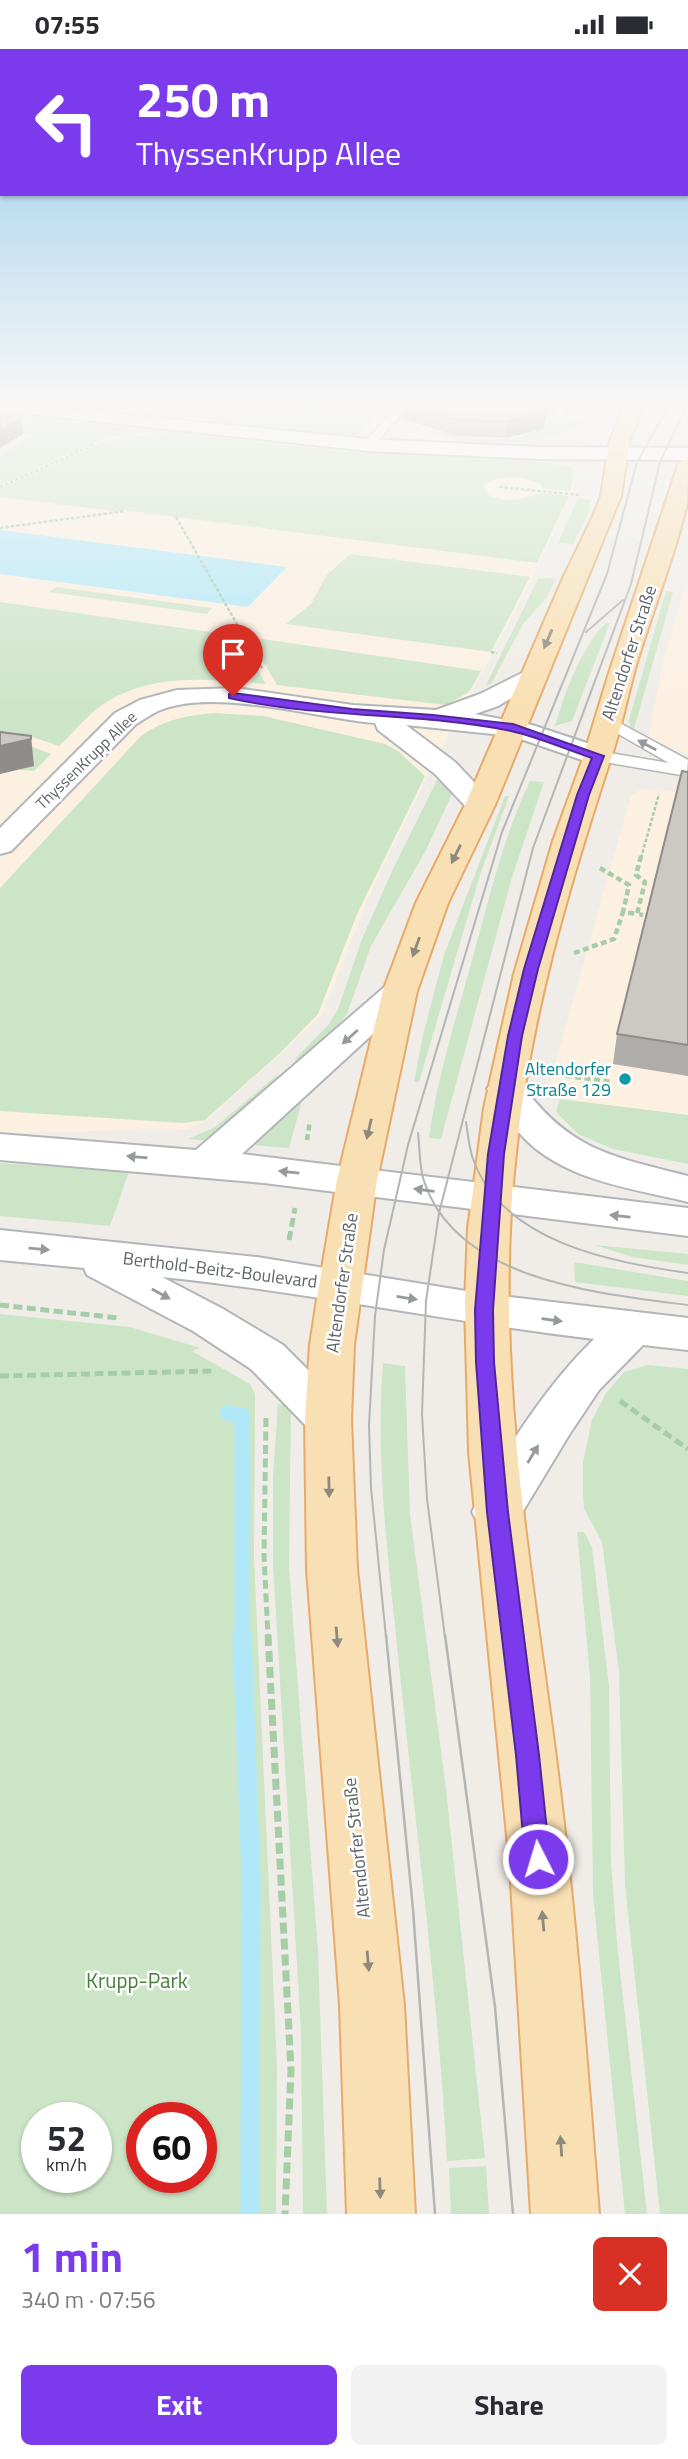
<!DOCTYPE html>
<meta charset="utf-8">
<style>
:root{--surface:#fff;--page:#f2f2f3;--text:#2b2b33;--muted:#7c7c81;--accent:#7c3aed}
body{margin:0;font-family:"Titillium Web",sans-serif;background:var(--page);color:var(--text);height:100vh;display:flex;flex-direction:column;font-size:26px;white-space:nowrap}
*{box-sizing:border-box;margin:0}
p{font-size:23px;color:var(--muted)}
.icon{flex:none;width:38px;height:38px;fill:none;stroke:currentColor;stroke-width:2;stroke-linecap:round;stroke-linejoin:round}
.map{position:relative;height:2165px;overflow:hidden}
.side{display:flex;flex-direction:column;background:var(--surface);flex:1}
.side>*{flex:none}
.hud{position:absolute;left:0px;top:0px;width:690px;height:147px;box-shadow:0 2px 5px #0004;background:#7c3aed;color:#fff;overflow:hidden}
.speed{position:absolute;left:21px;top:2053px;display:flex;gap:14px;font-size:35px;font-weight:700;text-align:center}
.speed>*{display:grid;place-content:center;width:91px;height:91px;border-radius:50%;background:var(--surface);box-shadow:0 2px 5px #0004;line-height:1}
.speed small{font-size:18px;font-weight:400}
.speed .limit{border:10px solid #d22;background:#fff;color:#111}
.pin{position:absolute;display:grid;place-items:center;width:60px;height:60px;color:#fff;margin:-72px -30px;border-radius:50% 50% 50% 0;rotate:-45deg;box-shadow:0 0 7px #0007}
.pin .icon{rotate:45deg}
.me{position:absolute;width:77px;margin:-38px;rotate:355deg;stroke-linejoin:round;filter:drop-shadow(0 0 5px #0008)}
.turn{display:flex;align-items:center;gap:24px;height:147px;padding:0 21px;font-size:32px}
.turn .icon{width:91px;height:91px;stroke-width:2.5}
.turn b{display:block;font-size:49px;line-height:60px}
.round{display:grid;place-items:center;flex:none;width:74px;height:74px;border-radius:10px;background:var(--page)}
.headline{display:flex;align-items:center;justify-content:space-between;height:119px;padding:0 21px}
h1{font-size:42px;font-weight:700;line-height:52px;color:var(--accent)}
.cta{display:flex;gap:14px;margin-top:auto;padding:14px 21px}
.cta a{flex:1;height:80px;border-radius:10px;background:var(--accent);color:#fff;font-size:28px;font-weight:700;line-height:80px;text-align:center}
.cta a+a{background:var(--page);color:var(--text)}
.status{display:flex;justify-content:space-between;align-items:center;height:49px;padding:0 35px;background:var(--surface);direction:ltr}
.status svg{height:19px;fill:currentColor}
.map>svg:first-child{display:block}
</style>
<div class="status"><b>07:55</b><svg viewBox="0 0 49 12"><path d="M0 12V9h3v3zM5 12V6h3v6zM10 12V3h3v9zM15 12V0h3v12zM26 1h20v11H26zM47 4h2v5h-2z"/></svg></div>
<div class="map">
<svg width="688" height="2165" viewBox="0 0 688 2165">
<rect width="100%" height="100%" fill="#f0ede8"/>
<path fill="#fcf0e1" fill-rule="evenodd" d="M0,353H603L593,370L576,381L561,387L494,400L421,398L0,356Z
M0,364L362,403L540,412L571,417L576,420L571,446L533,527L427,727L368,850L322,966L210,1069L188,1080L0,1084V1062L183,1074L0,864V448L114,462L124,461L127,463L537,513L540,445L524,451H501L485,443L483,436L495,430L521,429L540,435L543,440L570,418L544,413L108,391L0,440V436L108,387L156,382ZM326,527L490,603L301,565L317,546ZM249,589L480,622L466,645L446,656L277,636Z
M686,534H688V705L648,689L662,617Z
M688,736V1066L560,1050L548,1040L631,746L642,740L686,744Z"/>
<path fill="#cde5c7" fill-rule="evenodd" d="M114,353H390L356,387L105,360Z
M0,365L160,382L108,387L0,436V407L31,386L0,381Z
M563,370L586,372C541,401 481,396 431,384L434,382C462,390 527,399 547,373Z
M169,383L355,403L544,413L570,418L575,421L570,442L543,440L540,435C524,427 498,424 483,437L488,446C507,455 521,450 539,445C548,443 560,447 569,447L537,514L124,461L114,462L0,448V440L108,391Z
M578,449L591,451L587,468L573,495L558,494Z
M350,505L524,527L530,528L491,603L286,575L311,555L326,527Z
M545,529L556,530L547,548L523,575L491,635L486,636L538,530Z
M56,538L212,559L207,565L49,543Z
M666,542L673,543L634,680L630,677L629,671Z
M0,553L238,587L266,635C212,630 150,623 102,656C86,667 73,684 59,697L26,686L15,691L51,705L34,722L13,720L0,709Z
M606,574H610L572,672L555,677C564,646 582,596 606,574Z
M249,588L481,622L469,643L446,656L277,636Z
M214,664L263,667L385,695L398,702L425,727L357,865L318,965L281,1003L205,1071L183,1074L0,1062V839L141,687C163,671 187,666 214,664Z
M439,727L453,743L426,801L371,897L347,965L331,985L297,1017L295,1010L329,975L338,960L362,890L393,820Z
M530,732L544,733L512,828L441,1090L429,1089C437,1028 456,970 472,911C489,851 503,788 530,732Z
M505,747H509L480,826L419,1033H414L423,986L444,906Z
M276,1027L283,1030L210,1092L188,1090L215,1078Z
M305,1041L289,1099L252,1096Z
M560,1050L688,1066V1115L613,1100L578,1085L556,1063Z
M0,1114L129,1123L110,1177L0,1167Z
M595,1196L688,1205V1216L632,1208Z
M574,1213L688,1232V1247L575,1233Z
M0,1265L130,1278L200,1299L192,1302L250,1335L255,1345L254,1509L277,2018L276,2165H0ZM96,2068V2128H37V2068ZM201,2068V2128H142V2068Z
M383,1314L405,1317L410,1465L446,1740L485,2109L447,2112C438,1946 416,1781 399,1616C389,1516 375,1415 383,1314Z
M648,1316L688,1320V2165H660L625,1836L619,1623L602,1493L584,1460L583,1445V1413L592,1371L606,1344L624,1323Z
M278,1355L291,1356L289,1518L318,1902L327,2165H303L301,1983L273,1516V1429Z
M577,1483H584L592,1498L609,1637L611,1811L617,1894L647,2165H625L593,1846L590,1629Z
M486,2117L489,2165H451L449,2119Z"/>
<path fill="#b0e8f9" d="M0,481L287,518L248,558L0,525Z"/>
<g fill="none" stroke-linecap="round" stroke-linejoin="round">
<path stroke="#b0e8f9" stroke-width="15" d="M227,1364L242,1366V1588"/>
<path stroke="#b0e8f9" stroke-width="19" d="M242,1586L251,1830L250,2165"/>
<defs>
<path id="service" d="M92,353H104L86,368H78V364Z
M401,353H412L372,398H364V394Z
M563,353H573L562,368H554L553,366Z
M607,667L688,711L687,725L681,726L592,711L590,707L592,703L598,702L669,714L601,675L599,672Z"/>
<path id="minor" d="M0,353L368,390L539,398L688,399V411L539,410L368,402L0,362Z
M532,619L541,622L545,627L541,632L498,657L475,665L532,676L608,701L612,707L608,713L598,715L588,713L512,687L406,676L455,713L490,750L495,756L490,762L480,765L470,762L435,725L378,681L375,674C315,669 214,638 158,662C150,666 142,671 135,676L11,802L0,805V779L115,664L140,651L177,641L236,639L353,656L436,661L480,645Z"/>
<path id="secondary" d="M400,932L412,935L417,942L412,949L242,1105L688,1159V1187L264,1134L0,1111V1085L196,1101L388,935Z
M506,1028L519,1032C568,1101 610,1107 688,1127V1153C635,1140 568,1132 527,1092C511,1076 500,1058 487,1040L493,1032Z
M0,1181L257,1208L484,1245L688,1269V1301L643,1296L599,1341L569,1386L514,1477L497,1483L480,1477L472,1463C503,1403 546,1337 594,1290C450,1273 307,1243 162,1228L223,1260L283,1296L344,1357L351,1370L344,1383L328,1388L312,1383L251,1320L193,1282L87,1226L84,1219L0,1211Z"/>
<path id="primary" d="M625,353H643L629,395L621,447L495,756L448,854L417,942L377,1131L354,1296L351,1370L357,1520L404,1956L415,2165H347L340,1956L307,1520L305,1370L310,1296L319,1237L337,1131L383,942L416,854L465,756L563,529L594,465L601,447L609,395Z
M688,410C688,425 688,441 687,455C674,510 652,563 636,617C627,649 621,681 610,712C568,840 530,970 516,1104C493,1304 529,1503 555,1701C575,1855 587,2010 599,2165H531L510,1817L469,1403L465,1254L468,1179L484,1059L514,925L553,792L582,712L609,624L678,416L681,412Z"/>
</defs>
<use href="#service" stroke="#b3b6b9" stroke-width="3"/>
<use href="#minor" stroke="#b3b6b9" stroke-width="4"/>
<use href="#secondary" stroke="#b2b6b9" stroke-width="4"/>
<use href="#primary" stroke="#e7aa6a" stroke-width="4"/>
<path stroke="#a5cda8" stroke-width="2.5" stroke-dasharray="3.5 2" stroke-linecap="butt" d="M310,361L316,353
M0,438L95,395
M499,438L579,446
M176,468L263,621
M0,479L125,462
M491,603L497,604
M641,809L659,745"/>
<path stroke="#a5cda8" stroke-width="4.5" stroke-dasharray="6 3.5" stroke-linecap="butt" d="M641,807L636,826L645,833L637,865L643,866
M600,819L629,836L623,863L637,865
M574,904L614,890L623,863
M547,1024L612,1033
M307,1091L310,1072"/>
<path stroke="#a5cda8" stroke-width="5" stroke-dasharray="9 4.5" stroke-linecap="butt" d="M289,1191L295,1159
M0,1256L118,1269
M0,1327L213,1322
M620,1352L688,1400
M266,1369L264,1506L268,1588"/>
<path stroke="#a5cda8" stroke-width="7" stroke-dasharray="11 5" stroke-linecap="butt" d="M268,1586L291,2021L285,2165"/>
<use href="#service" fill="#fff" fill-rule="evenodd"/>
<use href="#minor" fill="#fff" fill-rule="evenodd"/>
<use href="#secondary" fill="#fff" fill-rule="evenodd"/>
<use href="#primary" fill="#f9e0b4" fill-rule="evenodd"/>
<path stroke="#b4b5b5" stroke-width="2" d="M586,583L623,551
M466,1073C468,1085 469,1099 473,1110C503,1194 612,1213 688,1224
M418,1084C420,1099 419,1118 424,1132C456,1232 601,1245 688,1256
M386,1588L371,1439L369,1376L375,1267L384,1201L408,1096L502,783L607,525L637,413L671,353
M445,1588L427,1450L422,1365L426,1252L439,1164L533,799L631,535L660,413L688,354"/>
<path stroke="#b4b5b5" stroke-width="2.5" d="M386,1586L413,1860L435,2165
M445,1586L495,1958L513,2165"/>
</g>
<path fill="#afaca9" d="M401,353H551L543,380L506,389L456,387L401,369Z
M688,723V1027L613,1015L617,985Z"/>
<path fill="#8f8c89" d="M547,353H551L543,380L506,389L507,372Z
M21,369L23,385L0,399V382Z
M31,687L34,717L0,725V697Z"/>
<path fill="#ccc8c4" stroke="#8f8c89" stroke-width="2" d="M401,353H547L544,363L507,372L457,371Z
M0,367L21,369L0,382Z
M0,683L31,687V690L0,697Z
M682,722L688,723V996L617,985Z"/>
<defs><path id="oneway-solid" d="M-6-.8H1V-3.2L6.5 0L1 3.2V.8H-6Z" transform="scale(1.75)"/></defs>
<g fill="#8d897e">
<use href="#oneway-solid" transform="translate(548 590) rotate(113)"/>
<use href="#oneway-solid" transform="translate(456 805) rotate(116)"/>
<use href="#oneway-solid" transform="translate(416 898) rotate(110)"/>
<use href="#oneway-solid" transform="translate(369 1080) rotate(103)"/>
<use href="#oneway-solid" transform="translate(329 1438) rotate(89)"/>
<use href="#oneway-solid" transform="translate(337 1588) rotate(85)"/>
<use href="#oneway-solid" transform="translate(543 1872) rotate(-95)"/>
<use href="#oneway-solid" transform="translate(368 1912) rotate(85)"/>
<use href="#oneway-solid" transform="translate(561 2097) rotate(-94)"/>
<use href="#oneway-solid" transform="translate(380 2139) rotate(88)"/>
</g>
<g fill="#979a9c">
<use href="#oneway-solid" transform="translate(647 696) rotate(-152)"/>
<use href="#oneway-solid" transform="translate(350 988) rotate(138)"/>
<use href="#oneway-solid" transform="translate(137 1108) rotate(-175)"/>
<use href="#oneway-solid" transform="translate(289 1123) rotate(-174)"/>
<use href="#oneway-solid" transform="translate(424 1141) rotate(-173)"/>
<use href="#oneway-solid" transform="translate(620 1167) rotate(-174)"/>
<use href="#oneway-solid" transform="translate(39 1200) rotate(5)"/>
<use href="#oneway-solid" transform="translate(161 1245) rotate(29)"/>
<use href="#oneway-solid" transform="translate(407 1249) rotate(9)"/>
<use href="#oneway-solid" transform="translate(552 1271) rotate(8)"/>
<use href="#oneway-solid" transform="translate(533 1405) rotate(-59)"/>
</g>
<linearGradient id="sky" x2="0" y2="1"><stop stop-color="#91c9ef"/><stop offset="0.54" stop-color="#f8f7f5"/><stop offset="1" stop-color="#f8f7f5" stop-opacity="0"/></linearGradient>
<rect width="688" height="656" fill="url(#sky)"/>
<path fill="#7c3aed" stroke="#51269a" stroke-width="2" d="M233,644L352,660L433,666L513,675L604,707L589,746L538,920L522,987L504,1105L493,1261L494,1313L508,1463L539,1706L550,1810L546,1819L538,1822L529,1819L525,1810L516,1706L487,1463L476,1313L475,1261L488,1105L508,987L524,920L577,746L592,709C565,700 538,688 511,682C418,663 322,670 229,649V645Z"/>
<circle fill="#0f9aa8" stroke="#fff" stroke-width="2.5" cx="625" cy="1030" r="7"/>
<g text-anchor="middle" stroke-width="5" stroke-linejoin="round" paint-order="stroke">
<g font-size="16" fill="#5f6467" stroke="#fff">
<text transform="translate(86 711) rotate(-44)" y="6">ThyssenKrupp Allee</text>
</g>
<g font-size="18" fill="#5f6467" stroke="#fff">
<text transform="translate(629 604) rotate(-72)" y="6">Altendorfer Straße</text>
<text transform="translate(220 1221) rotate(7)" y="6">Berthold-Beitz-Boulevard</text>
<text transform="translate(342 1234) rotate(-82)" y="6">Altendorfer Straße</text>
<text transform="translate(357 1799) rotate(-96)" y="6">Altendorfer Straße</text>
</g>
<g font-size="18" fill="#0d838f" stroke="#fff" text-anchor="end">
<text x="611" y="1026">Altendorfer<tspan x="611" dy="21">Straße 129</tspan></text>
</g>
<g font-size="21" fill="#47813c" stroke="#fff">
<text x="137" y="1939">Krupp-Park</text>
</g>
</g>
</svg>
<div class="speed"><div>52<small>km/h</small></div><div class="limit">60</div></div>
<div class="pin" style="left:233px;top:647px;background:#d93025"><svg class="icon" aria-label="arrive" viewBox="0 0 24 24"><path d="M6 21V4h12l-3 4 3 4H6"/></svg></div>
<svg class="me" style="left:538px;top:1810px" viewBox="-20 -20 40 40"><circle r="17" fill="#7c3aed" stroke="#fff" stroke-width="3"/><path d="M0-11L8 9 0 5-8 9z" fill="#fff"/></svg>
<div class="hud">
<div class="turn"><svg class="icon" aria-label="left" viewBox="0 0 24 24"><path d="M17 20v-9H6M10 6l-5 5 5 5"/></svg><div><b>250 m</b>ThyssenKrupp Allee</div></div>
</div>
</div>
<section class="side">
<div class="headline"><div><h1>1 min</h1><p>340 m · 07:56</p></div><a class="round" style="background:#d93025;color:#fff"><svg class="icon" aria-label="close" viewBox="0 0 24 24"><path d="M6 6l12 12M18 6L6 18"/></svg></a></div>
<div class="cta"><a>Exit</a><a>Share</a></div>
</section>
